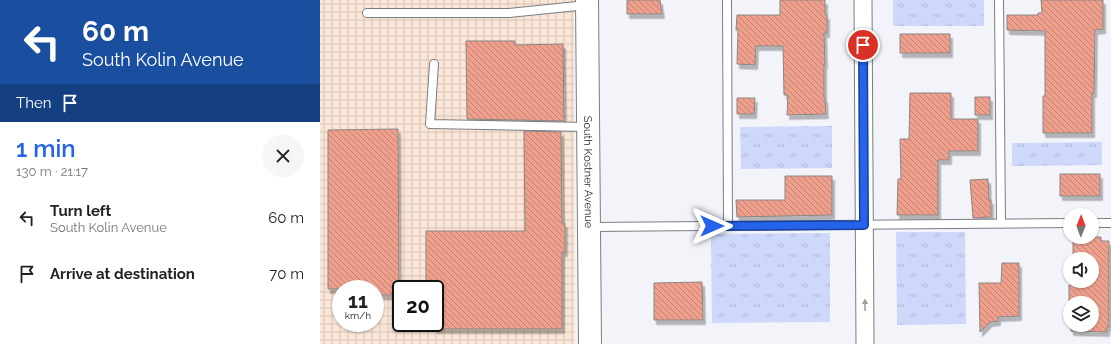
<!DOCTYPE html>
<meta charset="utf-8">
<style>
:root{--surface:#fff;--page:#f6f6f6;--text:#222;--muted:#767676;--accent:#2563eb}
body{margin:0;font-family:Raleway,sans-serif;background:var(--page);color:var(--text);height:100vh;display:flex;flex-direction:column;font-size:15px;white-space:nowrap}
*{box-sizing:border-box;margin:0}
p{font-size:13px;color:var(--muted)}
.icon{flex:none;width:22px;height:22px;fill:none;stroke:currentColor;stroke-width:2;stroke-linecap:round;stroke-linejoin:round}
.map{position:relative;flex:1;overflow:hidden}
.sheet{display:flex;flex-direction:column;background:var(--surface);width:320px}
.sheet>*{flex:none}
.hud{background:#1a4fa0;color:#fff;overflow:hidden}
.needle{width:26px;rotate:1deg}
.buttons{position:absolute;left:743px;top:208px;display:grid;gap:8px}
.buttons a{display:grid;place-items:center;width:36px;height:36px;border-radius:50%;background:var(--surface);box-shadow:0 1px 3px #0004;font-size:20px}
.speed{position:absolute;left:12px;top:280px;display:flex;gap:8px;font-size:20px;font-weight:700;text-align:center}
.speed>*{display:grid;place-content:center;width:52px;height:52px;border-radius:50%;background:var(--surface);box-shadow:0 1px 3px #0004;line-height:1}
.speed small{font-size:10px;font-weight:400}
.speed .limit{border:2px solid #111;border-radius:6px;background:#fff;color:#111}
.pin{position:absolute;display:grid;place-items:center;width:34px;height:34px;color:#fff;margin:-17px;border:2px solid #fff;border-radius:50%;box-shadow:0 1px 4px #0007}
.me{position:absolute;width:44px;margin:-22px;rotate:90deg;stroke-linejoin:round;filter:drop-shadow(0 0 3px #0008)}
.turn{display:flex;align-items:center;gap:14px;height:84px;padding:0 16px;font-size:18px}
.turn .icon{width:52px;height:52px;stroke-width:2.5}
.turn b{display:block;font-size:28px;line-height:34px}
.then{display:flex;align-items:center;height:38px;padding:0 16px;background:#0003;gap:8px;font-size:15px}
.round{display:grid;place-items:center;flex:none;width:42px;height:42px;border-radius:21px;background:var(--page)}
.overview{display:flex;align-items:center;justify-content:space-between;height:68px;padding:0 16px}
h1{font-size:24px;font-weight:600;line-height:30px;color:var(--accent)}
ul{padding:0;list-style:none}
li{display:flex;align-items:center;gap:12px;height:56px;padding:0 16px}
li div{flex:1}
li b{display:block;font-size:15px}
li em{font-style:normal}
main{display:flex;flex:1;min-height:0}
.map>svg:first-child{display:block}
</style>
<main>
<section class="sheet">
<div class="hud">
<div class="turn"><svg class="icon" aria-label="left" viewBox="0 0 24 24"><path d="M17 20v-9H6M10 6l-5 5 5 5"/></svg><div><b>60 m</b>South Kolin Avenue</div></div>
<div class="then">Then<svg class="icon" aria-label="arrive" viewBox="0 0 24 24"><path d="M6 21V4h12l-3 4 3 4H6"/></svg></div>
</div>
<div class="overview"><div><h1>1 min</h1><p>130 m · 21:17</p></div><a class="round"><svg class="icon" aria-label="close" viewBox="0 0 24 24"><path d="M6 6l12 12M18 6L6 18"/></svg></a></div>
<ul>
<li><svg class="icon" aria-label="left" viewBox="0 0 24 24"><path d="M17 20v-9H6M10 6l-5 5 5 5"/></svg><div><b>Turn left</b><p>South Kolin Avenue</p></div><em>60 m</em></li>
<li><svg class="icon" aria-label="arrive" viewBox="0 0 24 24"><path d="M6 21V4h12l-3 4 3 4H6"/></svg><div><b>Arrive at destination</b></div><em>70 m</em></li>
</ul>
</section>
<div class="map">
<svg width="791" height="344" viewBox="0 0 791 344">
<defs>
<pattern id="industrial-grid" width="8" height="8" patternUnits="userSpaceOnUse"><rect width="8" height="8" fill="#fae6d7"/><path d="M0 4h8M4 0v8" fill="none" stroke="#d6c5b9"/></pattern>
<pattern id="grass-tufts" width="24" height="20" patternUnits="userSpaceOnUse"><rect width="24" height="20" fill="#ced8fb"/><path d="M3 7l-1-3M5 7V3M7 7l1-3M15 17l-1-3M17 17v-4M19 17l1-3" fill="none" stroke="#b1b9d7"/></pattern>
<pattern id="building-back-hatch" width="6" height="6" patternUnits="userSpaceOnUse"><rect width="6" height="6" fill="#eea08c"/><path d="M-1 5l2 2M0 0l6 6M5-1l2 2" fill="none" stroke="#c18273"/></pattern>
<filter id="shadow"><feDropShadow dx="2.5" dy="4.5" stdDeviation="0" flood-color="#0004"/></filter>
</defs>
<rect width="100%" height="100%" fill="#f2f4fa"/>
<path fill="url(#industrial-grid)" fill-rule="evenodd" d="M0,0H254L255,344H0ZM21,289H55V323H21ZM81,289H115V323H81Z"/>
<path fill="url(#grass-tufts)" d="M573,0H664V26H573Z
M512,126V168L421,169L420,127Z
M782,142V165L692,166V143Z
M576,232H645L646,324L577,325Z
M510,233V322L392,323L391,234Z"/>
<path fill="url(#building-back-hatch)" stroke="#8c8583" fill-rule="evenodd" filter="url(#shadow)" d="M307,0H340L342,14H307Z
M460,0H505V15H507V33H504L505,64H504V98H505L506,114L467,115L468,95H464L463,46H436L435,65L417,64L418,30H416L417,15H460Z
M721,0H783V29L775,30L774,93H772V133H723V96H725V31L687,30V15H718V13H722Z
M580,34H630V53H580Z
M146,41H195V45L243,44L244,121L147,119Z
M590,93H631V119H658V151H629V160H618V215H577L578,179H581L580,139H589Z
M655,97H670V115H655Z
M417,98H435L434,114H417Z
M78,129L79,295H55V289H8V130Z
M204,131L241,132L242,223H245V252H242V329H115V289H106V231H205Z
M740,174H780V196H740Z
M465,176H512V215L417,217L416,200H465Z
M668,179L669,200H671V217L653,218L650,180Z
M757,237H781V241H789V327H787V332L751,331V327H749V285H753V281H772V259H753V241H756ZM750,303H772V325H750Z
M682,263H699V316L678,317V321L670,322L660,332L659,283H681Z
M382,282L383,320H334V283Z"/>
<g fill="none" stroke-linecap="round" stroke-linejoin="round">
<defs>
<path id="lane" d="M407,0L408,226
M679,0L681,224
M47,13H189L267,5
M114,64L110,124L267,127
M772,223H791
M270,227L750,223"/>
<path id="street" d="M543,0L545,344"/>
<g id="secondary">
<path id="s1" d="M267,0L270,344"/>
</g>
</defs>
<use href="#lane" stroke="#7c7d83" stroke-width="10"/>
<use href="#street" stroke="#7c7d83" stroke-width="19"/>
<use href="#secondary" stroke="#7c7d83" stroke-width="24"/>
<use href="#lane" stroke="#fff" stroke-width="8"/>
<use href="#street" stroke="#fff" stroke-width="17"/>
<use href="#secondary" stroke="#fff" stroke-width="22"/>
</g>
<defs><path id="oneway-solid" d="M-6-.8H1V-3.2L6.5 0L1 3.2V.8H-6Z"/></defs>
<use fill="#9e9e9f" href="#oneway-solid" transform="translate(545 305) rotate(-90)"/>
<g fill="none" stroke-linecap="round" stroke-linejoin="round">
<defs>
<path id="route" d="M392,226L544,225L543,45"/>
</defs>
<use href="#route" stroke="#184099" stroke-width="10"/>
<use href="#route" stroke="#2563eb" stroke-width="7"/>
</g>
<g text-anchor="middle" stroke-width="3" stroke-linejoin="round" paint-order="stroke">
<g font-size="11" fill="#27282a" stroke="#fff">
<text dy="4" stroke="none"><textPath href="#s1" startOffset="172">South Kostner Avenue</textPath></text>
</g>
</g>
</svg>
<div class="buttons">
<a><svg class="needle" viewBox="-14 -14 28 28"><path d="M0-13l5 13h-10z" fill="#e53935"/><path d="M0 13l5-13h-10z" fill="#767676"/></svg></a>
<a><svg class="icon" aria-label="sound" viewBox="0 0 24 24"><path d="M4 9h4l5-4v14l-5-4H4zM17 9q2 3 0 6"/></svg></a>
<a><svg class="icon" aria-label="layers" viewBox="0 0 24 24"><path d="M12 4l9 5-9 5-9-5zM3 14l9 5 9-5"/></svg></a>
</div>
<div class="speed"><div>11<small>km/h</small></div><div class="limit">20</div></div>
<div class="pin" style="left:543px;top:45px;background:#d93025"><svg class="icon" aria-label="arrive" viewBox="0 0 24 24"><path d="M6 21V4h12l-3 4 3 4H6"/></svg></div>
<svg class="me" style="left:392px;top:226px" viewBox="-20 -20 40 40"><path d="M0-17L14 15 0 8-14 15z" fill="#2563eb" stroke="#fff" stroke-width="4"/></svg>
</div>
</main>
